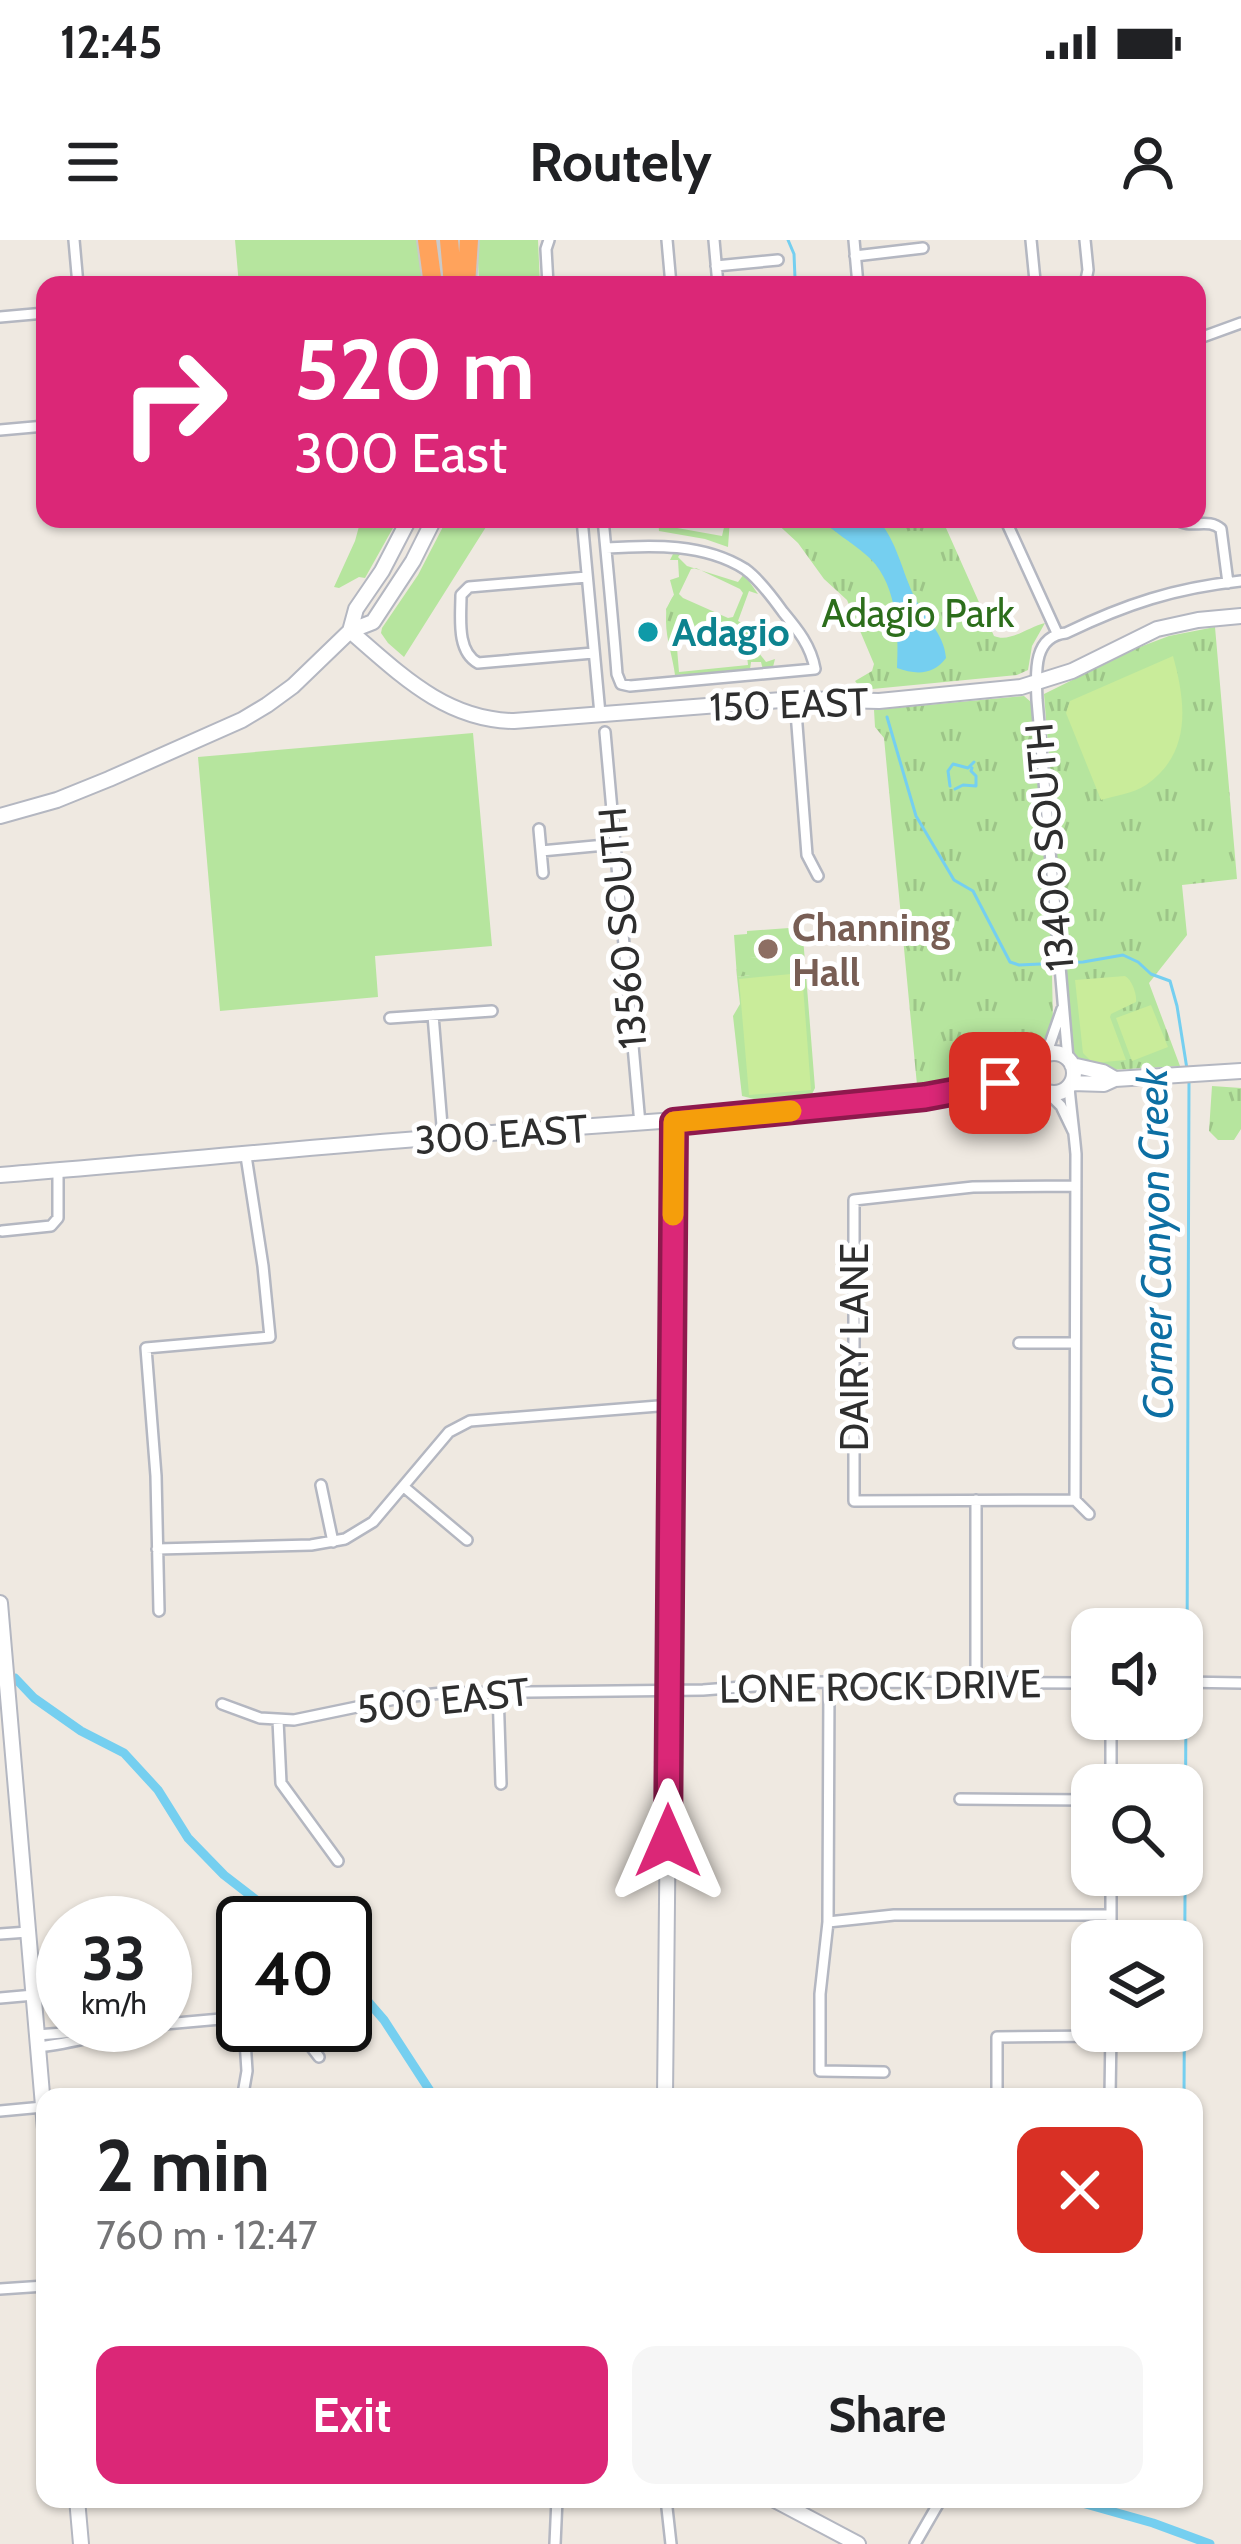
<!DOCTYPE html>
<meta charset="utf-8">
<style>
:root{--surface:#fff;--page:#f6f6f6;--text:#202124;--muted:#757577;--accent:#db2777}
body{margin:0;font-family:Cabin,sans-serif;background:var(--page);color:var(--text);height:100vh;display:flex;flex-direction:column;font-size:45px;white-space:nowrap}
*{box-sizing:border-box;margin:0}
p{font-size:39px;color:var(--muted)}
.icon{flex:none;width:66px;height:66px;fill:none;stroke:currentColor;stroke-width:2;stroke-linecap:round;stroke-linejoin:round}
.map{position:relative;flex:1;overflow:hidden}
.details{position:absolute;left:36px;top:1848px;width:1167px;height:420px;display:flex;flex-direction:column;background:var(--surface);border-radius:24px;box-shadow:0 3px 9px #0004}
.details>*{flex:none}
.top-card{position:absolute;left:36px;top:36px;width:1170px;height:252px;border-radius:24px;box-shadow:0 3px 9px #0004;background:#db2777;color:#fff;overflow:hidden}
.fabs{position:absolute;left:1071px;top:1368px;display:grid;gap:24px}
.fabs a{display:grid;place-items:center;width:132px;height:132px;border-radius:24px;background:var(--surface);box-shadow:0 3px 9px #0004;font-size:60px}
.speed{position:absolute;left:36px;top:1656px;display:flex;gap:24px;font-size:60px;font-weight:700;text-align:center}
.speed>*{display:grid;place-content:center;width:156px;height:156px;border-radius:50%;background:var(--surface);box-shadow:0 3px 9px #0004;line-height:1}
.speed small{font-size:30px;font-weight:400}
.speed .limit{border:6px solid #111;border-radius:18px;background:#fff;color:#111}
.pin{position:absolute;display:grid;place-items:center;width:102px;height:102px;color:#fff;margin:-51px;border-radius:24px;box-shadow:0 6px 18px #0006}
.me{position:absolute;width:132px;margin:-66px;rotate:0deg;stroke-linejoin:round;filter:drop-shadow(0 0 9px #0008)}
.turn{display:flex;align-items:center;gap:42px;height:252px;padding:0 60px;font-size:54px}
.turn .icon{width:156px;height:156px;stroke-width:2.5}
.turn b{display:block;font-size:84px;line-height:102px}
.round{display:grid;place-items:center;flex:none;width:126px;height:126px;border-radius:24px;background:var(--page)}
.head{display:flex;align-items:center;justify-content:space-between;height:204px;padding:0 60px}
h1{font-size:72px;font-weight:700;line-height:90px}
.button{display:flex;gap:24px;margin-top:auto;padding:24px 60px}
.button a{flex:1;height:138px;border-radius:24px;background:var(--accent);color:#fff;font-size:48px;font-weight:700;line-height:138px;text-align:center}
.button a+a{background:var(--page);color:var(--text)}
.status{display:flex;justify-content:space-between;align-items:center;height:84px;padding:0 60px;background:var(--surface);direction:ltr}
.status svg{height:33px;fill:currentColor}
header{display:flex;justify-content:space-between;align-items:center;height:156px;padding:0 60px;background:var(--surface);font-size:54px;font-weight:700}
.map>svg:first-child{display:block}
</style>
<div class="status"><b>12:45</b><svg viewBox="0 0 49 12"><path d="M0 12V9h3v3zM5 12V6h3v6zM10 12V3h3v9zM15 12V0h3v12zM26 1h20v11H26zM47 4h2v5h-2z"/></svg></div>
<header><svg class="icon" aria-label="menu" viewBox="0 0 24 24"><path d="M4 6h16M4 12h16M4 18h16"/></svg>Routely<svg class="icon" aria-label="person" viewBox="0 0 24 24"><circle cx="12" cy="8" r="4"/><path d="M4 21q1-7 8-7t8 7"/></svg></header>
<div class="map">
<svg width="1241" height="2304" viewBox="0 0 1241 2304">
<defs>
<pattern id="park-tufts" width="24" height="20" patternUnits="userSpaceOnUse" patternTransform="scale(3)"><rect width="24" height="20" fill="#b6e59e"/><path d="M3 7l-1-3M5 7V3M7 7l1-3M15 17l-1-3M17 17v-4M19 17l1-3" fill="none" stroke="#9dc588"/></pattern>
</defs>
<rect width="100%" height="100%" fill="#efe9e1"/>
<path fill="#b6e59e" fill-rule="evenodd" d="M235,0H419L425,45H239Z
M477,0H538L540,45H479Z
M361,279H398L365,338L359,337L339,348L334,347L355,301Z
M447,279H491L404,417L388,403L381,393L382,388L418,335Z
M658,279H667L666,286L722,296L726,279H730L728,307L705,299L659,291Z
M682,312L678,317L687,326L738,342L744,334L758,354L749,351L738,381L748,386L755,395L749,400L766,422L775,419L773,427L763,430L761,422H751L750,430L675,435C672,409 657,378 674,355L670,340L679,337L678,320H670L673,314ZM696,328L740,349L743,353L733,377L728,378L683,358L679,354L691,329ZM744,389L748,425L679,432L676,396Z
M473,493L492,706L375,716L378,757L220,771L198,517Z
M789,688L803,697L815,848L812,854L754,859L742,856L733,776L740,764L737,737L750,735L749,718L775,716L747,697V691Z"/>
<path fill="url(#park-tufts)" d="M772,279H942L994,396C1010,403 1028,387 1045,383L1032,406L1028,430L1017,435L862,450L855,441L872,431L874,424L847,360L824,339L798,303Z
M674,355L678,360L725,380L726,387C707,392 684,394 667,384L666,369Z
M1215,387L1237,639L1182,645L1187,695L1149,743L1180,826L1110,830L1079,822L1068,800L1070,782L1044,454L1137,408L1169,396Z
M1024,456L1031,462L1051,687L1053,781L1045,804L1017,830L956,843L917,845L884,498L875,487L874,470Z
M747,694L748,697L773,694L776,716L750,718L751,735L737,737L734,695Z
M1212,846L1241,848V889L1234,900H1218L1209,891Z"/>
<path fill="#c9ec9a" d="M1173,416C1186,463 1192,513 1146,545C1134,553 1115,556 1101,560L1066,473L1070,461Z
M802,733L811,850L749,855L739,739Z
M1125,736C1132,740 1137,754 1136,762L1111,774L1110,777L1126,820L1093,823L1083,813L1075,740Z
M1151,765L1168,807L1132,821L1116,778Z"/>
<path fill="#75cff0" d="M820,279H877C897,300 902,332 915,358C925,379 944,393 946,418C934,435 916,435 897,428C899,391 897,339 865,314C851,302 834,292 820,279Z"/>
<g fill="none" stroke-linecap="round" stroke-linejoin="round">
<path stroke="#75cff0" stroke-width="3" d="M788,0L794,14L795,38L803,45
M887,477L916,576L954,640L973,651L1010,722L1019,725L1083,722L1123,715L1138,722L1151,734L1170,741L1177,766L1187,829
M950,546L948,531L953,524L968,528L974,522
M955,549L963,545L976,546V536L971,531L972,528
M1187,1425L1189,839
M1184,1857L1186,1458"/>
<path stroke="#75cff0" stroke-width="9" d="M15,1438L34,1458L81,1491L124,1513L158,1550L188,1598L224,1635L286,1683
M345,1735L384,1780L434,1857
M1068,2259L1153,2283L1210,2304"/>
<defs>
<path id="street" d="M74,0L78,45
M667,0L671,45
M714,0L718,45
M854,0L858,45
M1031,0L1035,41L1038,45
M855,16L923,8
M716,26L778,20
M548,45L546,9L549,0
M1085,45L1088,30L1085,0
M0,77L45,73
M1197,99L1241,83
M0,190L45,186
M582,279L600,474
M603,279C608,331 613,382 617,434L621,444L630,446L815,429C811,406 798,390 783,372C773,358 759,339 745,329C704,303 652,305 606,308
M1005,279L1057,393
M1176,279C1190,290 1208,277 1221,289L1228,343
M587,337L469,347L461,355C461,377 456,411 478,423L593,413
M795,459L807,615L818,636
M605,492L640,884
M539,589L543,633
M541,611L616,604
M433,775L443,898
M390,778L492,771
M1046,815L1062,769
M1068,819L1037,460C1036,435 1032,396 1066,393C1126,364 1175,348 1241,341
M1069,847C1071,870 1074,891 1076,914L1075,1260L1089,1274
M1047,852L1061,866L1073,891
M2,991L51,986L58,978V930
M1019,1103H1075
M321,1245L333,1302
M404,1247L467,1300
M976,1260V1442
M1075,1260L854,1261V960L973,947L1076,946
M157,1309L311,1305L345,1299L373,1282L449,1192L470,1181L671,1165
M159,1371L156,1236L146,1108L270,1097L263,1026L246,916
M829,1442L828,1682L820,1754V1831L884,1832
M1182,1442L1241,1443
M498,1451L501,1544
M222,1464L260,1478L294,1480L405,1457L442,1453L703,1450L806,1442L1092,1443
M278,1480L281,1543L338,1621
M1111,1545V1479
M960,1559L1092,1560
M828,1682L894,1675H1111
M0,1694L28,1692
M1111,1701V1635
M0,1758L34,1755
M165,1784L243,1777
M289,1785L302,1795L319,1817
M37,1795L76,1792L87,1797
M38,1807C77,1803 113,1790 153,1785
M243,1854L247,1831L244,1785
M997,1857V1797L1111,1796
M1110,1857L1111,1791
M0,1871L43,1867
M0,2049L45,2046
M666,2259L671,2304
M555,2304L557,2259
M915,2304L941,2259"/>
<path id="secondary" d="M350,391C400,434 445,480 514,481L795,459L879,461L1021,447L1072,431L1157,389L1198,380L1241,376
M350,391L356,369L382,331L409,279
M0,576L57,560L109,539L242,480L267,465L293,446L350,391L373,382L413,321L434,279
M1034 833a20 20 0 1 1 40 0a20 20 0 1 1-40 0Z
M1072,825L1103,832L1115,839
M1072,843L1104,844L1115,839L1241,831
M0,935C178,921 356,902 534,890C637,883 740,876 842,866C906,859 981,859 1036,825
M0,1363L45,1889
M665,1857L675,882
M77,2259L81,2304
M773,2259L858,2304"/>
<path id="highway" d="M427,0L433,45
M449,0L453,45
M466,45L469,0"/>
</defs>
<use href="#street" stroke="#b4b7c1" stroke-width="14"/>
<use href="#secondary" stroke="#b4b7c1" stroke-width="18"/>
<use href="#highway" stroke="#c9c9c9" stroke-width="22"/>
<use href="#street" stroke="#fff" stroke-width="9"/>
<use href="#secondary" stroke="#fff" stroke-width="14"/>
<use href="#highway" stroke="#ffa35c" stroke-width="18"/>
</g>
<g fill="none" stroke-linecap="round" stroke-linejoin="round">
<defs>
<path id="route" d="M668,1601L674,882L925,857L1000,843"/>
</defs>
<use href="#route" stroke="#8e194d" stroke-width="30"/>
<use href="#route" stroke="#db2777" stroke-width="21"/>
<path stroke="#f59e0b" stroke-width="21" d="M673,975L674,882L791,871"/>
</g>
<circle fill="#0f9aa8" stroke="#fff" stroke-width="4.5" cx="648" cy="392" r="12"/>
<circle fill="#8d6e63" stroke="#fff" stroke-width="4.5" cx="768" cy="709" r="12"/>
<g text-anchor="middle" stroke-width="10" stroke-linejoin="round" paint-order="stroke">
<g font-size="39" fill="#2c6e1b" stroke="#fff">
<text x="918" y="387">Adagio Park</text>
</g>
<g font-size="39" font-weight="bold" fill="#0d838f" stroke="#fff" text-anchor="start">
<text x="672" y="406">Adagio</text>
</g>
<g font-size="39" fill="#2e2e2e" stroke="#fff">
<text transform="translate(789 464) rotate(-2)" y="14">150 EAST</text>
<text transform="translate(1049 607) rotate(-95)" y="14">13400 SOUTH</text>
<text transform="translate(622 688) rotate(-95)" y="14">13560 SOUTH</text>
<text transform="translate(501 894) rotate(-4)" y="14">300 EAST</text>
<text transform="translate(854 1107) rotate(-90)" y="14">DAIRY LANE</text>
<text transform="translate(880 1446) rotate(-1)" y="14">LONE ROCK DRIVE</text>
<text transform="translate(443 1460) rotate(-6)" y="14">500 EAST</text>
</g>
<g font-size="39" font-weight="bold" fill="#785e54" stroke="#fff" text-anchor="start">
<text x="792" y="701">Channing<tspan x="792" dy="45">Hall</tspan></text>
</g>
<g font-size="42" font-style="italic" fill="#0d6fa3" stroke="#fff">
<text transform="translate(1155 1004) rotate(-91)" y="15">Corner Canyon Creek</text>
</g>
</g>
</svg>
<div class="fabs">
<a><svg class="icon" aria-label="sound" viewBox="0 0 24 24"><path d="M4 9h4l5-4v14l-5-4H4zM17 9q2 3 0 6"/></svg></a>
<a><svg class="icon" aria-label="search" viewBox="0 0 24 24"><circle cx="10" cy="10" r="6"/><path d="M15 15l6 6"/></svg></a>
<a><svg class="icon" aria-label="layers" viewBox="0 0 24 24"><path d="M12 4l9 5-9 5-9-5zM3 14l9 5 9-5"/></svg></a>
</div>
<div class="speed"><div>33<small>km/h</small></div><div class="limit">40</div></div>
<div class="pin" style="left:1000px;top:843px;background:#d93025"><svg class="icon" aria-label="arrive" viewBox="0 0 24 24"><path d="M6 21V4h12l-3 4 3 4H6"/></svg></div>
<svg class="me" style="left:668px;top:1601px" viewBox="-20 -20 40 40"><path d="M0-17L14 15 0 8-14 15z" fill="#db2777" stroke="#fff" stroke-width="4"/></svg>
<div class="top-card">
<div class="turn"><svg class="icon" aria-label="right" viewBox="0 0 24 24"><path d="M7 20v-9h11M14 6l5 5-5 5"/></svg><div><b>520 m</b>300 East</div></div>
</div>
<section class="details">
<div class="head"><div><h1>2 min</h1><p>760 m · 12:47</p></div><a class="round" style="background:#d93025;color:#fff"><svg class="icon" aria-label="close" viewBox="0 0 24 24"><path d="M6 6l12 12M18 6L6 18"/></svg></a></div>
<div class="button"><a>Exit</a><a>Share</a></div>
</section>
</div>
